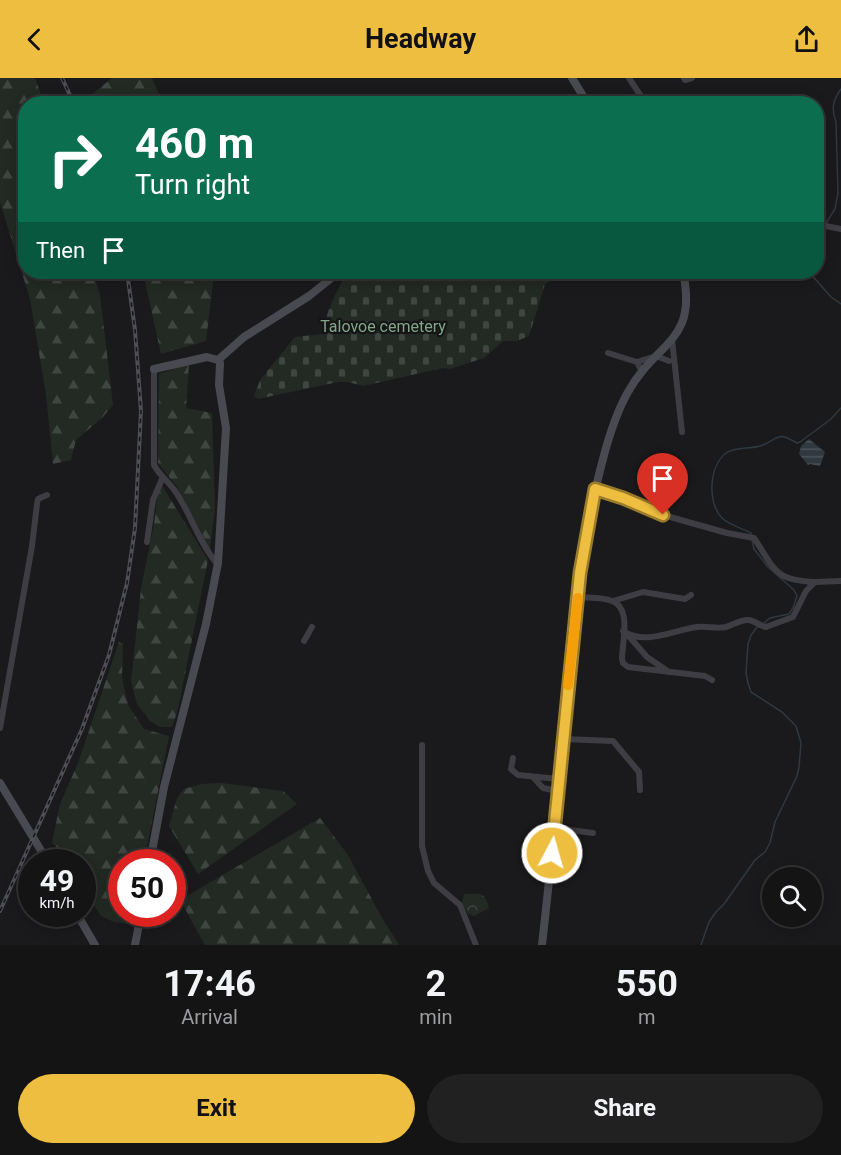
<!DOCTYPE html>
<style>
:root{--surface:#141415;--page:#212122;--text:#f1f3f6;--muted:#9d9ea0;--line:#333334;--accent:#edbe40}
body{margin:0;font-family:Roboto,sans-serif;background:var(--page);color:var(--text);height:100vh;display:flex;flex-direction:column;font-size:22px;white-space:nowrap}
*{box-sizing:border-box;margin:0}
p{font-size:20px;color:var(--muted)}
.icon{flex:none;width:33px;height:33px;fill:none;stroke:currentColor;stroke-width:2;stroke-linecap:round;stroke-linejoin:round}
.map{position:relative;height:867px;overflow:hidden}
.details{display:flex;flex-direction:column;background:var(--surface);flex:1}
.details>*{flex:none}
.hud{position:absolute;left:18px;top:18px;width:806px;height:183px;border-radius:24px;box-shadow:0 3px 15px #0003,0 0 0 2px var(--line);background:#0b6e4f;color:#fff;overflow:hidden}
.controls{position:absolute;left:762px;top:789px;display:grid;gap:12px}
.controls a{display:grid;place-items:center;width:60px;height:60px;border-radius:50%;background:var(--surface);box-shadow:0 3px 15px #0003,0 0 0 2px var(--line);font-size:30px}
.speed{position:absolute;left:18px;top:771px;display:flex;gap:12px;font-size:30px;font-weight:700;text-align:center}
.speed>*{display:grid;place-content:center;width:78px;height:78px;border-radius:50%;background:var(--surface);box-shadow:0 3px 15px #0003,0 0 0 2px var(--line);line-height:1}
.speed small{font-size:15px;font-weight:400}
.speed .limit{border:9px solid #d22;background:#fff;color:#111}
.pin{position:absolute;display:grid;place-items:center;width:51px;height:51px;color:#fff;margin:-62px -26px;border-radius:50% 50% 50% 0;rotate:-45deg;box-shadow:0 0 6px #0007}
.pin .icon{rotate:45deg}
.me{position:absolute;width:66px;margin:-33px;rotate:6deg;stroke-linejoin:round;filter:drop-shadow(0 0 4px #0008)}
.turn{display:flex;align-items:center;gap:21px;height:126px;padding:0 18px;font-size:27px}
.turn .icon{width:78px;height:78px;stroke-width:2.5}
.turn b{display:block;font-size:42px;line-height:51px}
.then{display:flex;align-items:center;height:57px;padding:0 18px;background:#0003;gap:12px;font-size:22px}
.eta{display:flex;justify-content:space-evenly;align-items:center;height:102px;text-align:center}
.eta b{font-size:36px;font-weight:700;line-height:42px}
.primary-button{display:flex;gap:12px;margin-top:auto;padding:12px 18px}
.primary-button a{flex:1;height:69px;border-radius:36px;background:var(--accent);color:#111;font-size:24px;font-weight:700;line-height:69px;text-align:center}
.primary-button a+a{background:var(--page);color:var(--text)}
header{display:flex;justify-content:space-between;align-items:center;height:78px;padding:0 18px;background:var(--accent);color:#111;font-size:27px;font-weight:700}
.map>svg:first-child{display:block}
</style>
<header><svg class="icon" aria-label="back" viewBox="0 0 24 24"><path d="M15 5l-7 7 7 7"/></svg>Headway<svg class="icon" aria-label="share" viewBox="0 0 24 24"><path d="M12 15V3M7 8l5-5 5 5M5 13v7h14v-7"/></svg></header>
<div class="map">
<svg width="841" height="867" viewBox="0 0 841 867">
<defs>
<pattern id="forest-firs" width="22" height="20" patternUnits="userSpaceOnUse" patternTransform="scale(1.5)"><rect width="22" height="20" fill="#222a23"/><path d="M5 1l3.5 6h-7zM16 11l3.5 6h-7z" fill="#3f4641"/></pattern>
<pattern id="cemetery-stones" width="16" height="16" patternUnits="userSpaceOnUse" patternTransform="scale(1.5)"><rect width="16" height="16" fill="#222a23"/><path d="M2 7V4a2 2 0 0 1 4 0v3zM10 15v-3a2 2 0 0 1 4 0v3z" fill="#3f4641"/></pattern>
<pattern id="park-crowns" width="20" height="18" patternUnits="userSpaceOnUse" patternTransform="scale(1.5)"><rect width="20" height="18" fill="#222a23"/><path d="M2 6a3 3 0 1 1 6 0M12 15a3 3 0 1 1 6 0" fill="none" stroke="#3f4641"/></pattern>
<pattern id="water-rules" width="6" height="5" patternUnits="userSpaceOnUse" patternTransform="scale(1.5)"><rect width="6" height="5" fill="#303840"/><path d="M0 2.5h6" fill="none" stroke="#4b525a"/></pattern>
</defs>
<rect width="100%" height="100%" fill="#1a1a1c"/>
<path fill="url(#forest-firs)" d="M0,0H35L44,25L26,26V194H93L100,217L113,327L102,340L76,362L71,382L53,386L46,316L30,221L0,124Z
M112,0H152L163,25H93L90,18Z
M143,194H210L213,204L206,263L161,276Z
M189,286L186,330L212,335L215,430L210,471L177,409L158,385L159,296Z
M161,406L208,482L178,631L172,649H160L150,643L137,626L131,604L141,510L154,446L158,415Z
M119,564L123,566L122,600L128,627L144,651L169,658L144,784H122V836H134L132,846L114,844L101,838L83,811L82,784H69L65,776L52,765L60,726L78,685Z
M221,705L283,713L297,726L198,796L169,748L177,720L184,711L201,706Z
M320,740L348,777L382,840L399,867H205L180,822Z"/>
<path fill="url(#cemetery-stones)" d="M348,194H566L545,206L529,258L517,263H503L484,280L450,291L443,290L363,308L348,304H338L258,321L254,318L260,302L295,259L323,256C325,236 337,211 348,194Z"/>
<path fill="url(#park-crowns)" d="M464,816C480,816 485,813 489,830L474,838L468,836L462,825Z"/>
<path fill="url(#water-rules)" d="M809,361L825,374L820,388L810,386L808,387L799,376L801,368Z"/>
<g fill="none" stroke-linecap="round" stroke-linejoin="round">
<path stroke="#303840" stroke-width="1.5" d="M826,145L835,131L838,115L836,44C831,31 833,22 841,11
M816,162L821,158L824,149
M809,194L831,219L841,226
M751,457V455C742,450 729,447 722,440C707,425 709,388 726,375C737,368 751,372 763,367C780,360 776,353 797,365L800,364L831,341L841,330
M752,462L754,471L768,489L794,512L797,518L793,530L789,536L770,540L764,545
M701,867L709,844L716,834L724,826L755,782L765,774L770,765L775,744L797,698L799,689L801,665L796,648L782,634L751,614L748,605L746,595L748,566L751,557L758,548"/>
<path stroke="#3d3d43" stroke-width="6" d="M629,0L646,26
M684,0L685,2L692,0
M816,146L841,151
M672,261L682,354
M608,275L637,284L642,294
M637,284L656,278L669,283
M154,291V387C160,398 168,403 175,413C191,436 199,465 218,487
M595,411L623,420L663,437L727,455L754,460C775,491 773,502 815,504
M147,464L153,422L162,401
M578,519C588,520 602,519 612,523C632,530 622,565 622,581L623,585L628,589L705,598L712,602
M613,523L643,514L685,521L691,517
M623,553C645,568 674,552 697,549C707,548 717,551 726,549C733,547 741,541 749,542C755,543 760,548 766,549L793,539L806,513L815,504L841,503
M626,555L647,579L669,594
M304,563L312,549
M0,650L32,468L37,426L38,421L47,417
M563,661L613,663L639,694L640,712
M422,667V768L428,793L434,805L460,827L476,867
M513,680L511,691L518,697L559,701
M533,699L543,710L558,713
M555,750L593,755"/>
<path stroke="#494a51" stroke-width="8" d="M572,0L588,26
M218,282L244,259L309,218L339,194
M0,705L48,784
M150,784L164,709L206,546L218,485L226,350L219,307L220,285L218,282L207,279L154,291
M77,836L95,867
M135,867L141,836
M542,867C551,787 559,708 566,628C574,545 581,462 603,381C609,358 616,335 628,314C657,262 698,265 683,194"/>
<defs>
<path id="rail" d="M62,0L74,26
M0,833L82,651L109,577L127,505L135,450L141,333L135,252L127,194"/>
</defs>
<use href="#rail" stroke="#4e4f56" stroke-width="4"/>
<use href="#rail" stroke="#151517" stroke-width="1.5" stroke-dasharray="4.5" stroke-linecap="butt"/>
</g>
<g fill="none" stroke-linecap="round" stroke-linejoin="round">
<defs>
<path id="route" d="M552,775L580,495L595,411L623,420L663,437"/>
</defs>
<use href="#route" stroke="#9a7c2a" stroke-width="15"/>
<use href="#route" stroke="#edbe40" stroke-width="10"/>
<path stroke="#f59e0b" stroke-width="10" d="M568,607L578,520"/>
</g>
<g text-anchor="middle" stroke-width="4.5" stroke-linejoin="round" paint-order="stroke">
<g font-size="16" fill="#84a588" stroke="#151517">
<text x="383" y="254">Talovoe cemetery</text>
</g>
</g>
</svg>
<div class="controls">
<a><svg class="icon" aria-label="search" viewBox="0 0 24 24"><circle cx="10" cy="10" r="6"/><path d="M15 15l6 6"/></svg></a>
</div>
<div class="speed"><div>49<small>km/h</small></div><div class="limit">50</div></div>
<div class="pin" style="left:663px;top:437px;background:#d93025"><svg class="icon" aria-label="arrive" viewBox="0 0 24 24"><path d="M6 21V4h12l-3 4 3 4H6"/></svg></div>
<svg class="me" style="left:552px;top:775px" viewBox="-20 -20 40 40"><circle r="17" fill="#edbe40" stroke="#fff" stroke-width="3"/><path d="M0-11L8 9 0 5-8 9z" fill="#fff"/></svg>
<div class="hud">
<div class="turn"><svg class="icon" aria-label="right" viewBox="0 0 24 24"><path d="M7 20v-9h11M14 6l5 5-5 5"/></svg><div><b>460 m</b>Turn right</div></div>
<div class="then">Then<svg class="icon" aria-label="arrive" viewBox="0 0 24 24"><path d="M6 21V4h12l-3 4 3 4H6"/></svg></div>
</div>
</div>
<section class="details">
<div class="eta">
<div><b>17:46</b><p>Arrival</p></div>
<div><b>2</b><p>min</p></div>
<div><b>550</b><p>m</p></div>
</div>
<div class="primary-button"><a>Exit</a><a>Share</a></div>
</section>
